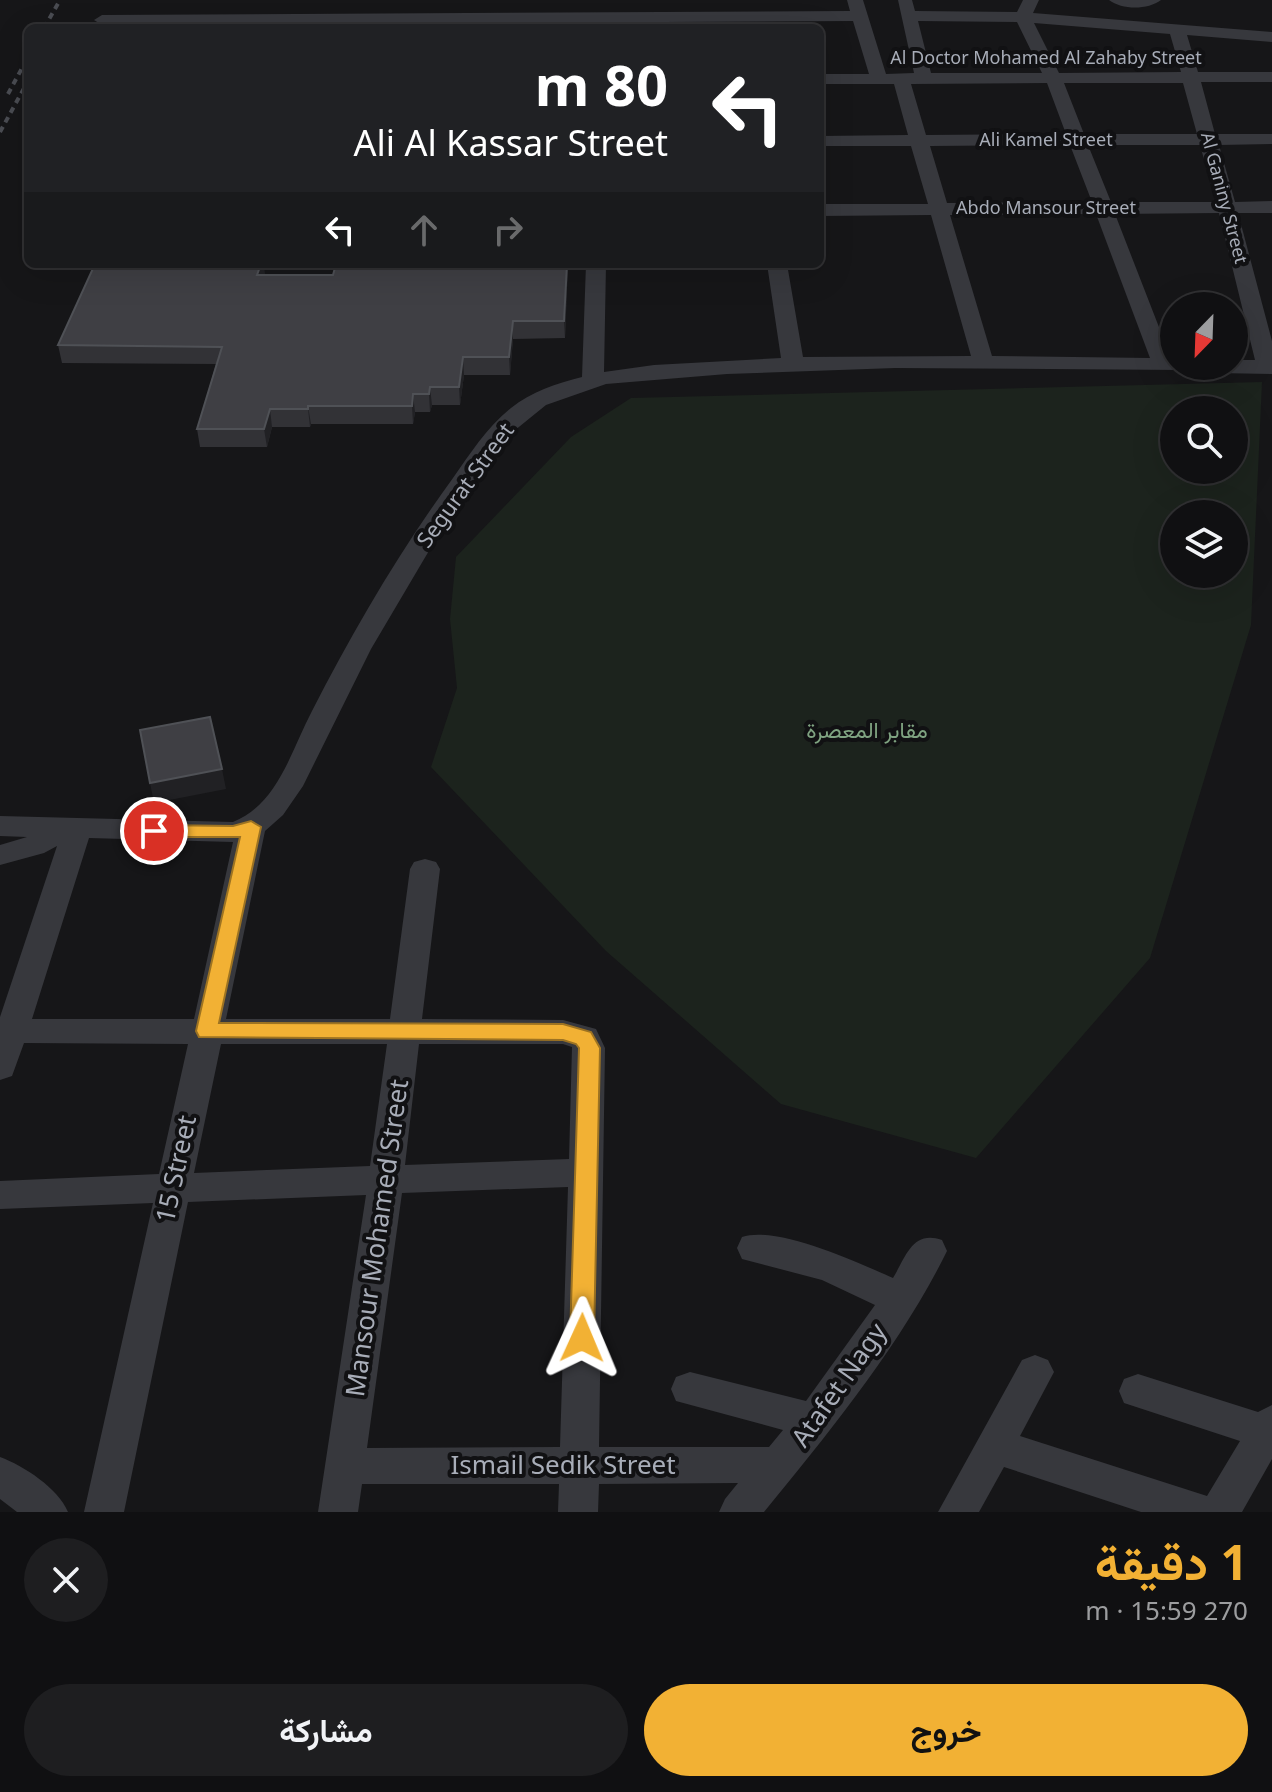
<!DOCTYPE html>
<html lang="ar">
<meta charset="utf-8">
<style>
:root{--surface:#101012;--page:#1e1e20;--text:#f1f3f6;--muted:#9c9d9f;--line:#303032;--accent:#f2b134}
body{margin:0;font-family:"Noto Sans",Vazirmatn,sans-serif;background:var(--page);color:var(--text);direction:rtl;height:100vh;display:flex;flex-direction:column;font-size:30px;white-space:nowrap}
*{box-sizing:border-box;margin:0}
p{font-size:26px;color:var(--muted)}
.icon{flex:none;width:44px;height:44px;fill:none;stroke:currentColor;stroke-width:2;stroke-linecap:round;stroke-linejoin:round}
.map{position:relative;height:1512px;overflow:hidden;direction:ltr}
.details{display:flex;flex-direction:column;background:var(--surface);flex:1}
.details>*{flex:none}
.banner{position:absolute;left:24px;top:24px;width:800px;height:244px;border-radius:12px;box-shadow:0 8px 32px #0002,0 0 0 2px var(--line);direction:rtl;background:#202124;color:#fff;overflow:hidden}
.needle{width:52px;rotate:203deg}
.controls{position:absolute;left:1160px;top:292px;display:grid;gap:16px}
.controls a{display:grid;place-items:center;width:88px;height:88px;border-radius:50%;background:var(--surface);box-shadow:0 8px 32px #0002,0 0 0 2px var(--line);font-size:40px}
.pin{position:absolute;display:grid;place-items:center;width:68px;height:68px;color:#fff;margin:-34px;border:4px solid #fff;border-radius:50%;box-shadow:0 2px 8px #0007}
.me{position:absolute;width:88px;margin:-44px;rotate:1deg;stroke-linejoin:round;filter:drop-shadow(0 0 6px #0008)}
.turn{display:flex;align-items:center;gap:28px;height:168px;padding:0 24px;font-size:36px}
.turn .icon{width:104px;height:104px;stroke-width:2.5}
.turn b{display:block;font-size:56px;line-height:68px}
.lanes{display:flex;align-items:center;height:76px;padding:0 24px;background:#0003;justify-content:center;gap:40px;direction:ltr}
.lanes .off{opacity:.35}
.round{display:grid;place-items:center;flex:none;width:84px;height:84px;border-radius:42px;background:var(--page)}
.head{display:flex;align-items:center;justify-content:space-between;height:136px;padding:0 24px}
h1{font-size:48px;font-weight:700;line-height:60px;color:var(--accent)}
.primary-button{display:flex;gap:16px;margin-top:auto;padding:16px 24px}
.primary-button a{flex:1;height:92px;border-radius:48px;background:var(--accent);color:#111;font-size:32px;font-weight:700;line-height:92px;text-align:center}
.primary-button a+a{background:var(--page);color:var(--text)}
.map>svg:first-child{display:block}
</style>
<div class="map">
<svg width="1272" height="1512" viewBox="0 0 1272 1512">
<rect width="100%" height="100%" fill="#161618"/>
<path fill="#1c231d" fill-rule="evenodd" d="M1262,382L1251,625L1150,958L976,1158L781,1104L606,951L431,767L457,688L450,619L456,557L571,437L631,398ZM1174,410H1234V470H1174ZM1174,514H1234V574H1174Z"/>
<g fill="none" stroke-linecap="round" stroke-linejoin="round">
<path fill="#37383d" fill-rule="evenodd" d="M847,0H863L886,74L914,73L898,0H912L915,11L1017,12L1023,0H1039L1033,13L1272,32V42L1187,35L1198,72H1272V82H1201L1215,134H1272V144L1219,145L1235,202L1272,201V213H1238L1272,341V374L1217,373L1206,366H1234V360H1255L1219,213L1115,214L1171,358H1174V366H1184L1182,370L895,368L727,374L606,384L546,405L509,435L443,527L371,649L303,786L283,815L265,831L226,1019H390L410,869L414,862L425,859L436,862L440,869L422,1019L563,1020L596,1029L605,1048L599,1447H769L783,1430L676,1401L671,1389L676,1377L690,1372L806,1401L875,1305L822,1280L742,1259L737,1248L742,1237C777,1225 859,1263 893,1278C906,1257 912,1230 942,1240L947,1251C902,1343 828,1434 764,1512H719L725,1499L738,1483L599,1484L598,1512H558L559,1484H362L358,1512H318L366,1195L188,1202L124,1512H84L153,1203L0,1209V1181L159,1174L188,1044L24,1043L12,1076L0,1080V1017L57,846L44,853L0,865V845L27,837L0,836V816L233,822C278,804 291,751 312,711C353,631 399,552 453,478C470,454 487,427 511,408C531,392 557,383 582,377L586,264H606L604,372L654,365L781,358L767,264H787L803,357L971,356L931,215L820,216V204H928L911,146H820V136L908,135L894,84H820V74H869L853,21L102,25L94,20L102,15L850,11ZM918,21L1017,22L1042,73H931ZM1034,23L1170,34L1181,72L1059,73ZM1047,83L1066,134L926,135L911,84ZM1064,83H1183L1197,134H1084ZM1070,145L1092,202L947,203L930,146ZM1088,145H1200L1216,202H1111ZM1096,214L1150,358L992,356L950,215ZM89,838L233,842L194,1019H32ZM221,1044H387L370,1166L194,1173ZM419,1044H563L572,1047L569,1159L405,1165ZM568,1187L560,1447L367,1448L402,1193Z
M1109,0H1161C1148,10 1122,10 1109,0Z
M1035,1355L1048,1360L1054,1372L1020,1436L1207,1496L1240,1441L1124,1403L1119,1391L1124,1379L1138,1374L1258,1412L1272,1405V1459L1242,1512H1141L1004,1467L979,1512H938L1022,1360Z
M0,1457C24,1466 58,1488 68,1512H17L0,1499Z"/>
<path stroke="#4a4c52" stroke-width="4" stroke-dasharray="6 5" stroke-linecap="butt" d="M44,28L60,0
M8,94L28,57
M0,132L28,81"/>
</g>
<path fill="#323236" d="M568,264L565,338L513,339L510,375H464L460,405H432L430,412H415L413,424H311L310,427H272L267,447H200L197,429L216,364L62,363L58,345L265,275H333Z"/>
<path fill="#212124" d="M261,264H264L265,274L257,275Z
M567,264H568L565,338L564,321Z
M513,321V339L510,375L509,357Z
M463,357L464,375L460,405L459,387Z
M430,387L432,405L430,412L429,394Z
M413,394L415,412L413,424L412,406Z
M308,406L311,424L310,427L308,409Z
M270,409L272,427L267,447L264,429Z
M222,769L226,789L154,803L150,783Z"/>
<path fill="#3f3f44" stroke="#4f5156" stroke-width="2" d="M95,264H261L257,275H333L336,264H567L564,321H513L509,357H463L459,387H430L429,394H413L412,406H308V409H270L264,429H197L222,347L58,345Z
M210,717L222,769L150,783L140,730Z"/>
<path fill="#f2b134" stroke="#9d7322" stroke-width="2" d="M251,821L261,827L219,1023L563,1024L591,1032L600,1048L594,1338L591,1346L582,1349L574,1346L570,1338L579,1048L576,1044L563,1040L199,1037L196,1031L240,837H154L144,831L154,825L233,826Z"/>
<g text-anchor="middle" stroke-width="8" stroke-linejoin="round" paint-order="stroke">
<g font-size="18" fill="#a8adb8" stroke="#111113">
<text x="1046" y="64">Al Doctor Mohamed Al Zahaby Street</text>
<text x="1046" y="146">Ali Kamel Street</text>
<text transform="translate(1224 198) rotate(75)" y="6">Al Ganiny Street</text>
<text x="1046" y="214">Abdo Mansour Street</text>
</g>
<g font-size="22" fill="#a8adb8" stroke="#111113">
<text transform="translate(465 485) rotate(-54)" y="8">Segurat Street</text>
</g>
<g font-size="22" fill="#7fa381" stroke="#111113">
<text x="867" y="738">مقابر المعصرة</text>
</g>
<g font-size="26" fill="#a8adb8" stroke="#111113">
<text transform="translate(176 1169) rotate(-78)" y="9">15 Street</text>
<text transform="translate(377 1238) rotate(-82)" y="9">Mansour Mohamed Street</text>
<text transform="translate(839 1385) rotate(-55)" y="9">Atafet Nagy</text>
<text x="563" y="1474">Ismail Sedik Street</text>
</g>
</g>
</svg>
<div class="controls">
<a><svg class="needle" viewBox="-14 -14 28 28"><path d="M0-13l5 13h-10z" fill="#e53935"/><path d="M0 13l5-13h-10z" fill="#9c9d9f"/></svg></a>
<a><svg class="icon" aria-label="search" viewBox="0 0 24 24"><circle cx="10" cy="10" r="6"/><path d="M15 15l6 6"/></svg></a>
<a><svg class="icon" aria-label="layers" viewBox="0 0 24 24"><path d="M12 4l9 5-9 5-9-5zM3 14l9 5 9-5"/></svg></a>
</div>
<div class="pin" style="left:154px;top:831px;background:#d93025"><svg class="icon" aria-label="arrive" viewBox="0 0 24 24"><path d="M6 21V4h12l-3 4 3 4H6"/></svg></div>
<svg class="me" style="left:582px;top:1338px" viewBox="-20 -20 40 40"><path d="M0-17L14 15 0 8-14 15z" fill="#f2b134" stroke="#fff" stroke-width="4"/></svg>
<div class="banner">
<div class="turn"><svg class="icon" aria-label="left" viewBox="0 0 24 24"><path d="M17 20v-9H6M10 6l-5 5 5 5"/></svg><div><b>80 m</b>Ali Al Kassar Street</div></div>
<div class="lanes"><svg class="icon" aria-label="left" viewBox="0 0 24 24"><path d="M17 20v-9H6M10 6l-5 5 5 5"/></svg><svg class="icon off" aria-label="ahead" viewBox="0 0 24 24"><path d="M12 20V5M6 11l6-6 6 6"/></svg><svg class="icon off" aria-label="right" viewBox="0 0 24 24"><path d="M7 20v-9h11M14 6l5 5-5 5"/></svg></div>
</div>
</div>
<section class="details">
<div class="head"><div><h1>1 دقيقة</h1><p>270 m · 15:59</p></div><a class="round"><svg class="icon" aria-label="close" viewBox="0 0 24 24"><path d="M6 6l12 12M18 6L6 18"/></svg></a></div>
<div class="primary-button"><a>خروج</a><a>مشاركة</a></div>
</section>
